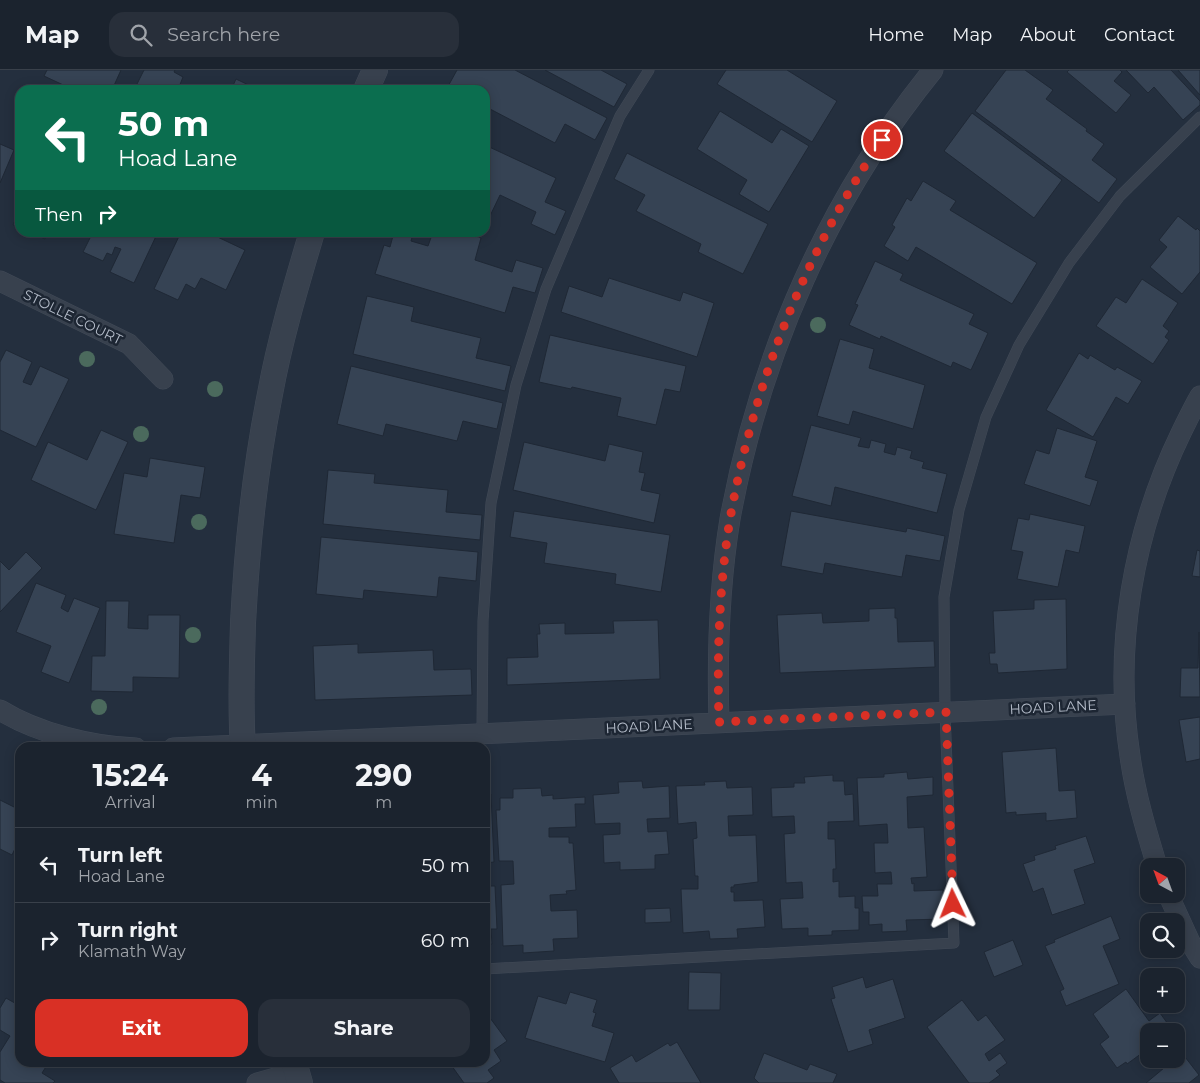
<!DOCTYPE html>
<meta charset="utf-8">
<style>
:root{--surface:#1b232e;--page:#282f3a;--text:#f1f3f6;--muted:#a0a4aa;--line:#39404a;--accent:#d93025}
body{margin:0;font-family:Montserrat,sans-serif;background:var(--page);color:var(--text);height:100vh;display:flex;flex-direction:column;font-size:19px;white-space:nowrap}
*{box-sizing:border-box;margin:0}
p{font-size:16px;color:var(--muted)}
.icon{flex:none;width:28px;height:28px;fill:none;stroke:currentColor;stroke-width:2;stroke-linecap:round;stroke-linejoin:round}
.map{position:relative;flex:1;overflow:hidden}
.details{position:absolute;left:15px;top:672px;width:475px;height:325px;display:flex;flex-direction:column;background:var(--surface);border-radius:15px;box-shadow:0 2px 12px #0003,0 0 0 1px var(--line)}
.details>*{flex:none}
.banner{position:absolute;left:15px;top:15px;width:475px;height:152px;border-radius:15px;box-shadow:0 2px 12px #0003,0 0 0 1px var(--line);background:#0b6e4f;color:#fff;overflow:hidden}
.needle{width:32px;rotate:319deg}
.controls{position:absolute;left:1140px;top:788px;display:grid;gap:10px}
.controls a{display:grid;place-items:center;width:45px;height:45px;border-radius:10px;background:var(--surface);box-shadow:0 2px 12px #0003,0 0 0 1px var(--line);font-size:25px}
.pin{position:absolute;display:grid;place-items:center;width:42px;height:42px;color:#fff;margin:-21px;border:2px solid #fff;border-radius:50%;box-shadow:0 1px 5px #0007}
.me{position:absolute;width:55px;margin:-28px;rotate:358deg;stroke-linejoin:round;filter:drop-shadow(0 0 4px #0008)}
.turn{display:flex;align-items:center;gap:18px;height:105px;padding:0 20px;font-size:22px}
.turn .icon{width:65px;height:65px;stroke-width:2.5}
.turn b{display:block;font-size:35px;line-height:42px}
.then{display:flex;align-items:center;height:48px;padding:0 20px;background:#0003;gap:10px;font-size:19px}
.eta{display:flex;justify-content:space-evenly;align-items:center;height:85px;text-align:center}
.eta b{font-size:30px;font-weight:700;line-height:35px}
.button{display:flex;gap:10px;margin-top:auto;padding:10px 20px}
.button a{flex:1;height:58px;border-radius:15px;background:var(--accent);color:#fff;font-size:20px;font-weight:700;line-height:58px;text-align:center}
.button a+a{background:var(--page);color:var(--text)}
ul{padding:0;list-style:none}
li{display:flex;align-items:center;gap:15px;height:75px;padding:0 20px;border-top:1px solid var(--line)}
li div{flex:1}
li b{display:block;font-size:19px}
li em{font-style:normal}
header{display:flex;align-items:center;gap:30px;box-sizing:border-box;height:70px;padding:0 25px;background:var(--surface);border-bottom:1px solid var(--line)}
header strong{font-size:24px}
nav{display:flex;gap:28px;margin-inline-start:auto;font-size:18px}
.search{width:350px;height:45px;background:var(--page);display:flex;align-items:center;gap:12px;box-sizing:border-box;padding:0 18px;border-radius:15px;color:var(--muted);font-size:19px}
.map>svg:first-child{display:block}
</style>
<header>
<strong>Map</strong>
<div class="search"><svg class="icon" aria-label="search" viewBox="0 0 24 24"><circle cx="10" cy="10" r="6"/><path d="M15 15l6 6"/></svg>Search here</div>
<nav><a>Home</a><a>Map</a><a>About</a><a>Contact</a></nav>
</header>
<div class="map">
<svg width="1200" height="1013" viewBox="0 0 1200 1013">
<rect width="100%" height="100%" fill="#242f3e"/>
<path fill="#364354" stroke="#1f2835" d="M47,0H121L112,20H74L44,6Z
M144,0H175L174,2L183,7L179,17L184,20H134Z
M457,0H515L607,48L595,70L565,54L555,73L490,39L485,46V20H446Z
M545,0H601L627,14L614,37Z
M726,0H787L837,31L812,72L717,14Z
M1006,0H1025L1053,20L1046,29L1087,59L1086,61L1104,74L1092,90L1117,109L1099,133L975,41Z
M1069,0H1120L1122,2L1114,11L1131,25L1116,43L1067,2Z
M1126,0H1171L1200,31V35L1183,50L1154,17L1148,23Z
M1178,0H1200V25Z
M236,9L259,20H231Z
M720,41L772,73L781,59L809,76L769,142L739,124L747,110L697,79Z
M972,43L1062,110L1034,148L944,81Z
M0,74L14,80L0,113Z
M485,75L556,108L545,132L566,141L555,165L531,154L536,142L500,125L490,146L485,144Z
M627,83L768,154L743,204L698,182L701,174L636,141L645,125L614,109Z
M923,111L956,131L950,140L1037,193L1012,234L916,177L908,191L884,176L895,157L892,155L907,128L911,131Z
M20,140V158L13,155Z
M1178,146L1196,160L1197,158L1200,161V202L1182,224L1150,197L1167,177L1159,170Z
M30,162H48L45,169Z
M93,162H158L134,213L110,202L121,179L115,177L112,185L107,183L103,191L83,182Z
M181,162H207L245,180L226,220L201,208L195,219L186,214L178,230L154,219Z
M394,162H417L416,165L413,164L411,171L428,176L433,162H462L481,168L475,190L512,202L516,190L543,198L535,223L513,217L505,243L375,204L384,175L390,177Z
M875,191L903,204L900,210L974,244L969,254L988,263L971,300L953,292L951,297L881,266L880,269L849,255L858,235L855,234Z
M609,208L680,231L683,222L714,233L697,287L561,242L569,216L602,227Z
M1142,209L1178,233L1163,256L1169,261L1165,267L1169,270L1153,294L1096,256L1116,227L1126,233Z
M367,226L414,237L411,251L481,268L476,288L511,296L505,321L353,284Z
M550,265L686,296L680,322L665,319L656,355L617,346L621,328L572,317L571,319L539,312Z
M840,269L874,279L869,298L925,315L913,359L853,341L849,355L817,346Z
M6,280L32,292L23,312L31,315L40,296L69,309L36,377L0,360V292Z
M1079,283L1088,289L1090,285L1115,300L1117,297L1142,311L1128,334L1116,327L1093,367L1046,340Z
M351,296L503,333L497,359L463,351L457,371L386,354L383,366L337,354Z
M811,355L861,368L858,376L869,378L871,370L886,374L884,382L895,385L897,377L912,381L910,388L924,392L922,398L947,404L937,443L835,417L831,436L792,426Z
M1057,358L1097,371L1085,407L1098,411L1090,436L1024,414L1036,380L1049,384Z
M101,360L128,372L96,440L31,410L48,372L87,390Z
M524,372L605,391L609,374L643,382L639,402L645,403L641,420L660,424L654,453L513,420Z
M150,388L205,397L200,428L181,425L174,473L114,464L124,403L147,407Z
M328,400L375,404L374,413L448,420L446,442L482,445L480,470L323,454Z
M514,441L670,465L661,522L615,514L616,504L544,493L547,473L510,467Z
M791,441L906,462L907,458L945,466L940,491L906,485L902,507L825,493L823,504L781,496Z
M1030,444L1085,456L1079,483L1066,480L1058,517L1017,509L1023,482L1011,480L1018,448L1029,450Z
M321,467L478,482L476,511L439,507L437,527L364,520L363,529L316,524Z
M1197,480L1200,481V507L1192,506Z
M26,482L42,498L0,542V491L9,500Z
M36,513L66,525L61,538L68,542L74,528L100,538L69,613L41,602L51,576L16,562Z
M1066,529L1067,599L998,603L997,594H990L989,583H995L993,541L1034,539V530Z
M106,531H129L128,558L148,559V545H180L179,608L133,607V622L91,621L92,586H105Z
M895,538V548H897L898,572L934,571L935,597L780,603L777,545L822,543L823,553L869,551V539Z
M658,550L660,609L507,615V588L538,587L537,564H540L539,554L565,553V564L614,563L613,551Z
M1199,562L1200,627H1180L1181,598H1198Z
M358,574V583L433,580L434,600L471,599L472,625L315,630L313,576Z
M1200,647V689L1186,692L1179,650Z
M1056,678L1059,721L1075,720L1077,748L1046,751V743L1016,745V742L1006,743L1002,682Z
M907,702L908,709L933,707V725L907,727L908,758L924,757L927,807L911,808L912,814L914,813V821L943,820L944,849L906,850L907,861L882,862V854L869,855V842H863L862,826H878L877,814H892L891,802L875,803L874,773H888L887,754L859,756L857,708L884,707V704Z
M833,705V711H844L845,725L853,724L854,751L828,752V769H835L836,799H833V812L839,811V827L855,826V838H859V860L832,861V865L808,866V858L782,859L780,829L803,828L802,812L786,813L784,764L795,763L794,746L772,747L771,718L794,717V713H805L804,707Z
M642,711L643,718L669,716L670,748L647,749L648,762L667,761L669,784L655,785V799L620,800V792L604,793L603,765L620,764V753L595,754L593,725L619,723L618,712Z
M726,711L727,718L752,717L753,745L728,746L729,766L756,765L758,812L734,815V817H731V822H734V831L763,830L765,857L737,859L738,868L710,869L709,861L683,863L681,819H698V806H695L693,769L697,768L696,752L678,754L676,716L705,715L704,712Z
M541,718L542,726L553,725V729L585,727V734H575L576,757L549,758V767H569V773H573L576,820L566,821L567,824L550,825L551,841L577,840L578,868L553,869L554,881L523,883V875L503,876L501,815L514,814L513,791H499L496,740H500V728H513V719Z
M485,724H491L494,792L485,793Z
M0,730L20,740V768L12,785L0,779Z
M1086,766L1095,793L1074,800L1085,834L1052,845L1043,818L1033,822L1023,794L1035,790L1034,786L1056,779L1055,776Z
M485,816H495L497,859H491L492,874L485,875Z
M670,838L671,852L645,853V839Z
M1111,846L1120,869L1103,876L1119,914L1066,936L1060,921L1064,919L1045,876L1055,872L1054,870Z
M1013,870L1023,895L994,907L984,882Z
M689,902L721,903L720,940H688Z
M863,907L866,918L893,909L905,948L869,960L873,974L848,982L831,929L835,928L832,917Z
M1126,919L1149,951L1160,943L1173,961H1149V978L1127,994L1126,992L1117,998L1100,974L1109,967L1093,944Z
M570,922L597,930L593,942L596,943L592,956L614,963L605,992L525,968L538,926L566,934Z
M6,928L20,936V992H49L42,1003L55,1011L53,1013H5L0,1010V982L10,966L0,960V938Z
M962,930L978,951L986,945L1005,970L985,984L989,991L1000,983L1007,993L996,1001L1000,1005L989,1013H969L927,957Z
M485,941L507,971L494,980L501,991L488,1000L494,1008L487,1013H464L449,992H485Z
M677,972L701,1013H619L610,998L632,985L636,992L668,973L670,976Z
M764,983L807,1000L810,994L837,1004L833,1013H759L754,1008Z
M1182,983L1199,1005L1189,1013H1146Z"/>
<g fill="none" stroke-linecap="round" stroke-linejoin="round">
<defs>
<path id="service" d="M482,663L483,551L491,433L516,315L546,219L580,139L620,46L649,0
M485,899L954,873L945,642L944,527L959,440L986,347L1019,275L1069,193L1120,126L1200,47"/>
<path id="minor" d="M0,211L129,274L163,309
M0,640C37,663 93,677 136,678
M719,652C717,585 719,516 730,449C760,285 828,129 933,0
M173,678L1125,634
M1157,796C1146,760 1135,723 1130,686C1113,577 1133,462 1181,363C1187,351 1193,338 1200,326
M1168,824L1190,872L1200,888
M257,1013L296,1002"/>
<path id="tertiary" d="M366,20L375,0
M243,678C240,636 242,594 243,553C247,476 255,399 270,324C280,269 296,216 312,162
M294,992L300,1013"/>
</defs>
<use href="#service" stroke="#414a57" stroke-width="11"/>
<use href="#minor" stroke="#414a57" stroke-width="21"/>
<use href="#tertiary" stroke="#414a57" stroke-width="26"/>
<use href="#service" stroke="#38414e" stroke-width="10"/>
<use href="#minor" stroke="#38414e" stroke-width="20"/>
<use href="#tertiary" stroke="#38414e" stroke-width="25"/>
</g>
<g fill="#4b6a5d">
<circle cx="818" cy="255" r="8"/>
<circle cx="87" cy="289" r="8"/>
<circle cx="215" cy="319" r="8"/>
<circle cx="141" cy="364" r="8"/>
<circle cx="199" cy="452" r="8"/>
<circle cx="193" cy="565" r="8"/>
<circle cx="99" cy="637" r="8"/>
</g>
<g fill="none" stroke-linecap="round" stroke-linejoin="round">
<path stroke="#d93025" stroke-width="9" stroke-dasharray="0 16.2" d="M882,70C804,184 754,314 730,449C719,516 717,585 719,652L946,642L953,834"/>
</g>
<g text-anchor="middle" stroke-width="5" stroke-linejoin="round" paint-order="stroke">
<g font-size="14" fill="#b4bcc9" stroke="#1d2633">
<text transform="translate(73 247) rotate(26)" y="5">STOLLE COURT</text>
<text transform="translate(1053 637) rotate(-3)" y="5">HOAD LANE</text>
<text transform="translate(649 656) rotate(-3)" y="5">HOAD LANE</text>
</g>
</g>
</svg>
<div class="controls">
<a><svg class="needle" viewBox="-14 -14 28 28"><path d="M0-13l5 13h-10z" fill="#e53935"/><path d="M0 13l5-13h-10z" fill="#a0a4aa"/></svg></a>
<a><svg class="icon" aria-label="search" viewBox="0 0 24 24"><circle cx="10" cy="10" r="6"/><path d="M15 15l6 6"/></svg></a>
<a>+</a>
<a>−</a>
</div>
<div class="pin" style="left:882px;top:70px;background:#d93025"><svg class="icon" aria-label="arrive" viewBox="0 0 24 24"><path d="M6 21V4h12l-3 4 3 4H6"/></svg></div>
<svg class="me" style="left:953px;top:834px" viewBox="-20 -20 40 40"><path d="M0-17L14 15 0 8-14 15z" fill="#d93025" stroke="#fff" stroke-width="4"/></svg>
<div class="banner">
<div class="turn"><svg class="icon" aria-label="left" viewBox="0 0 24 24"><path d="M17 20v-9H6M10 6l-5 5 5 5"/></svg><div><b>50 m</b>Hoad Lane</div></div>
<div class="then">Then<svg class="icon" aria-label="right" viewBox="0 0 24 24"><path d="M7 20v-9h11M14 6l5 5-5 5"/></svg></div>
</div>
<section class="details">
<div class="eta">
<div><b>15:24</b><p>Arrival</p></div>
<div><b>4</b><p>min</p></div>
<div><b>290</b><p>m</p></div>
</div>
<ul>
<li><svg class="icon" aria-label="left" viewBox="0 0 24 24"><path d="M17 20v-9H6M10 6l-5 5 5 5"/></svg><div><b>Turn left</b><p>Hoad Lane</p></div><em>50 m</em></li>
<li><svg class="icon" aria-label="right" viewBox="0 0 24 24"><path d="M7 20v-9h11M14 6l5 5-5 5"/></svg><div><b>Turn right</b><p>Klamath Way</p></div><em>60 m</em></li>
</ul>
<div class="button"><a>Exit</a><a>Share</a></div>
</section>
</div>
